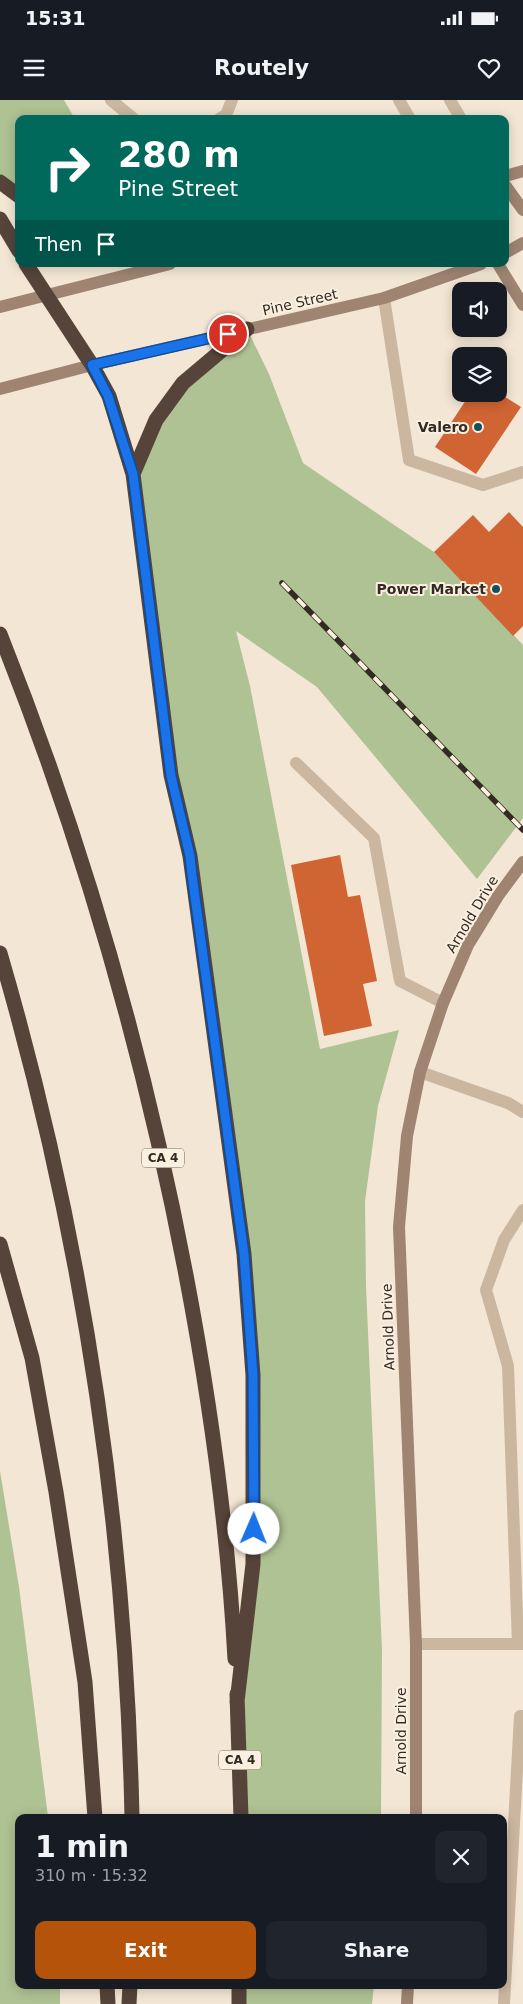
<!DOCTYPE html>
<meta charset="utf-8">
<style>
:root{--surface:#171b24;--page:#20242c;--text:#f1f3f6;--muted:#9ea1a6;--accent:#b45309}
body{margin:0;font-family:"DejaVu Sans",sans-serif;background:var(--page);color:var(--text);height:100vh;display:flex;flex-direction:column;font-size:19px;white-space:nowrap}
*{box-sizing:border-box;margin:0}
p{font-size:16px;color:var(--muted)}
.icon{flex:none;width:28px;height:28px;fill:none;stroke:currentColor;stroke-width:2;stroke-linecap:round;stroke-linejoin:round}
.map{position:relative;flex:1;overflow:hidden}
.drawer{position:absolute;left:15px;top:1714px;width:492px;height:175px;display:flex;flex-direction:column;background:var(--surface);border-radius:10px;box-shadow:0 2px 12px #0003}
.drawer>*{flex:none}
.guide{position:absolute;left:15px;top:15px;width:494px;height:152px;border-radius:10px;box-shadow:0 2px 12px #0003;background:#00695c;color:#fff;overflow:hidden}
.buttons{position:absolute;left:452px;top:182px;display:grid;gap:10px}
.buttons a{display:grid;place-items:center;width:55px;height:55px;border-radius:10px;background:var(--surface);box-shadow:0 2px 12px #0003;font-size:25px}
.pin{position:absolute;display:grid;place-items:center;width:42px;height:42px;color:#fff;margin:-21px;border:2px solid #fff;border-radius:50%;box-shadow:0 1px 5px #0007}
.me{position:absolute;width:55px;margin:-28px;rotate:1deg;stroke-linejoin:round;filter:drop-shadow(0 0 4px #0008)}
.turn{display:flex;align-items:center;gap:18px;height:105px;padding:0 20px;font-size:22px}
.turn .icon{width:65px;height:65px;stroke-width:2.5}
.turn b{display:block;font-size:35px;line-height:42px}
.then{display:flex;align-items:center;height:48px;padding:0 20px;background:#0003;gap:10px;font-size:19px}
.round{display:grid;place-items:center;flex:none;width:52px;height:52px;border-radius:10px;background:var(--page)}
.overview{display:flex;align-items:center;justify-content:space-between;height:85px;padding:0 20px}
h1{font-size:30px;font-weight:600;line-height:38px}
.primary-button{display:flex;gap:10px;margin-top:auto;padding:10px 20px}
.primary-button a{flex:1;height:58px;border-radius:10px;background:var(--accent);color:#fff;font-size:20px;font-weight:600;line-height:58px;text-align:center}
.primary-button a+a{background:var(--page);color:var(--text)}
.status{display:flex;justify-content:space-between;align-items:center;height:35px;padding:0 25px;background:var(--surface);direction:ltr}
.status svg{height:14px;fill:currentColor}
header{display:flex;justify-content:space-between;align-items:center;height:65px;padding:0 20px;background:var(--surface);font-size:22px;font-weight:600}
.map>svg:first-child{display:block}
</style>
<div class="status"><b>15:31</b><svg viewBox="0 0 49 12"><path d="M0 12V9h3v3zM5 12V6h3v6zM10 12V3h3v9zM15 12V0h3v12zM26 1h20v11H26zM47 4h2v5h-2z"/></svg></div>
<header><svg class="icon" aria-label="menu" viewBox="0 0 24 24"><path d="M4 6h16M4 12h16M4 18h16"/></svg>Routely<svg class="icon" aria-label="heart" viewBox="0 0 24 24"><path d="M12 20l-8-8c-3-5 5-10 8-4 3-6 11-1 8 4z"/></svg></header>
<div class="map">
<svg width="523" height="1904" viewBox="0 0 523 1904">
<rect width="100%" height="100%" fill="#f3e6d4"/>
<path fill="#afc293" d="M0,0H64L75,19H19V96L0,82Z
M247,229L269,274L303,363L434,452L523,545V718L477,779L317,587L236,531L250,586L320,949L399,930L378,1006L365,1101L366,1186L382,1551L381,1717H241L240,1674L253,1464V1275L133,374L156,320Z
M0,1371L19,1487L48,1717L19,1718V1885H60V1904H0Z
M239,1885H374L372,1904H239Z"/>
<path fill="#d16433" d="M499,293L521,307L476,374L435,347L470,294Z
M509,412L523,427V526L513,536L434,452L473,415L489,432Z
M340,755L348,797L360,795L377,881L363,884L372,926L324,936L291,765Z"/>
<g fill="none" stroke-linecap="round" stroke-linejoin="round">
<path stroke="#cbb69f" stroke-width="12" d="M111,0L134,19
M219,19L226,15L232,0
M384,198L409,360L483,385L523,372
M296,663L374,738L400,881L443,903
M420,972L508,1003L523,1012
M416,1544H523
M518,1544L508,1266L486,1190L504,1140L523,1110
M504,1904L520,1616H523"/>
<path stroke="#cbb69f" stroke-width="12" d="M399,0L410,19
M450,0L461,19"/>
<path stroke="#9e8471" stroke-width="12" d="M505,76L523,71
M505,85L523,110
M505,153L523,143
M498,164L523,205
M0,207L170,164
M0,289L92,265L384,198L481,164
M416,1718V1544L399,1127L407,1036L420,972L443,903L468,845L498,796L523,762
M407,1904L408,1885"/>
<path stroke="#56443a" stroke-width="15" d="M0,82L19,96
M0,119L19,151
M26,164L92,265L109,296L133,374L171,675L190,756L244,1154L253,1275V1464L237,1602
M133,374L156,320L183,283L247,229
M0,534C83,742 144,954 186,1175C210,1301 228,1430 235,1559
M0,853C82,1134 126,1424 132,1718
M0,1144L32,1258L56,1392L85,1582L95,1718
M237,1594L241,1718
M107,1885L108,1904
M129,1904L130,1885
M239,1904V1885"/>
<defs>
<path id="rail" d="M282,483L523,730"/>
</defs>
<use href="#rail" stroke="#342a23" stroke-width="5.5"/>
<use href="#rail" stroke="#faf0e0" stroke-width="4" stroke-dasharray="11" stroke-linecap="butt"/>
</g>
<g fill="none" stroke-linecap="round" stroke-linejoin="round">
<defs>
<path id="route" d="M228,234L92,265L108,296L133,374L171,676L190,756L192,775L244,1154L253,1275L254,1429"/>
</defs>
<use href="#route" stroke="#114b97" stroke-width="12"/>
<use href="#route" stroke="#1a73e8" stroke-width="9"/>
</g>
<g fill="#164f58" stroke="#faf0e0" stroke-width="2">
<circle cx="478" cy="327" r="5"/>
<circle cx="496" cy="489" r="5"/>
</g>
<g text-anchor="middle" stroke-width="4" stroke-linejoin="round" paint-order="stroke">
<g fill="#faf0e0" stroke="#6f655c" stroke-width="1">
<rect x="142" y="1048.5" width="42" height="19" rx="4"/>
<rect x="219" y="1650.5" width="42" height="19" rx="4"/>
</g>
<g font-size="12" font-weight="bold" fill="#342a23">
<text x="163" y="1062">CA 4</text>
<text x="240" y="1664">CA 4</text>
</g>
<g font-size="14" fill="#342a23" stroke="#faf0e0">
<text transform="translate(300 202) rotate(-13)" y="5">Pine Street</text>
<text transform="translate(472 814) rotate(-59)" y="5">Arnold Drive</text>
<text transform="translate(388 1227) rotate(-92)" y="5">Arnold Drive</text>
<text transform="translate(401 1631) rotate(-90)" y="5">Arnold Drive</text>
</g>
<g font-size="14" font-weight="bold" fill="#342a23" stroke="#faf0e0" text-anchor="end">
<text x="468" y="332">Valero</text>
<text x="486" y="494">Power Market</text>
</g>
</g>
</svg>
<div class="buttons">
<a><svg class="icon" aria-label="sound" viewBox="0 0 24 24"><path d="M4 9h4l5-4v14l-5-4H4zM17 9q2 3 0 6"/></svg></a>
<a><svg class="icon" aria-label="layers" viewBox="0 0 24 24"><path d="M12 4l9 5-9 5-9-5zM3 14l9 5 9-5"/></svg></a>
</div>
<div class="pin" style="left:228px;top:234px;background:#d93025"><svg class="icon" aria-label="arrive" viewBox="0 0 24 24"><path d="M6 21V4h12l-3 4 3 4H6"/></svg></div>
<svg class="me" style="left:254px;top:1429px" viewBox="-20 -20 40 40"><circle r="19" fill="#fff"/><path d="M0-13L10 11 0 6-10 11z" fill="#1a73e8"/></svg>
<div class="guide">
<div class="turn"><svg class="icon" aria-label="right" viewBox="0 0 24 24"><path d="M7 20v-9h11M14 6l5 5-5 5"/></svg><div><b>280 m</b>Pine Street</div></div>
<div class="then">Then<svg class="icon" aria-label="arrive" viewBox="0 0 24 24"><path d="M6 21V4h12l-3 4 3 4H6"/></svg></div>
</div>
<section class="drawer">
<div class="overview"><div><h1>1 min</h1><p>310 m · 15:32</p></div><a class="round"><svg class="icon" aria-label="close" viewBox="0 0 24 24"><path d="M6 6l12 12M18 6L6 18"/></svg></a></div>
<div class="primary-button"><a>Exit</a><a>Share</a></div>
</section>
</div>
